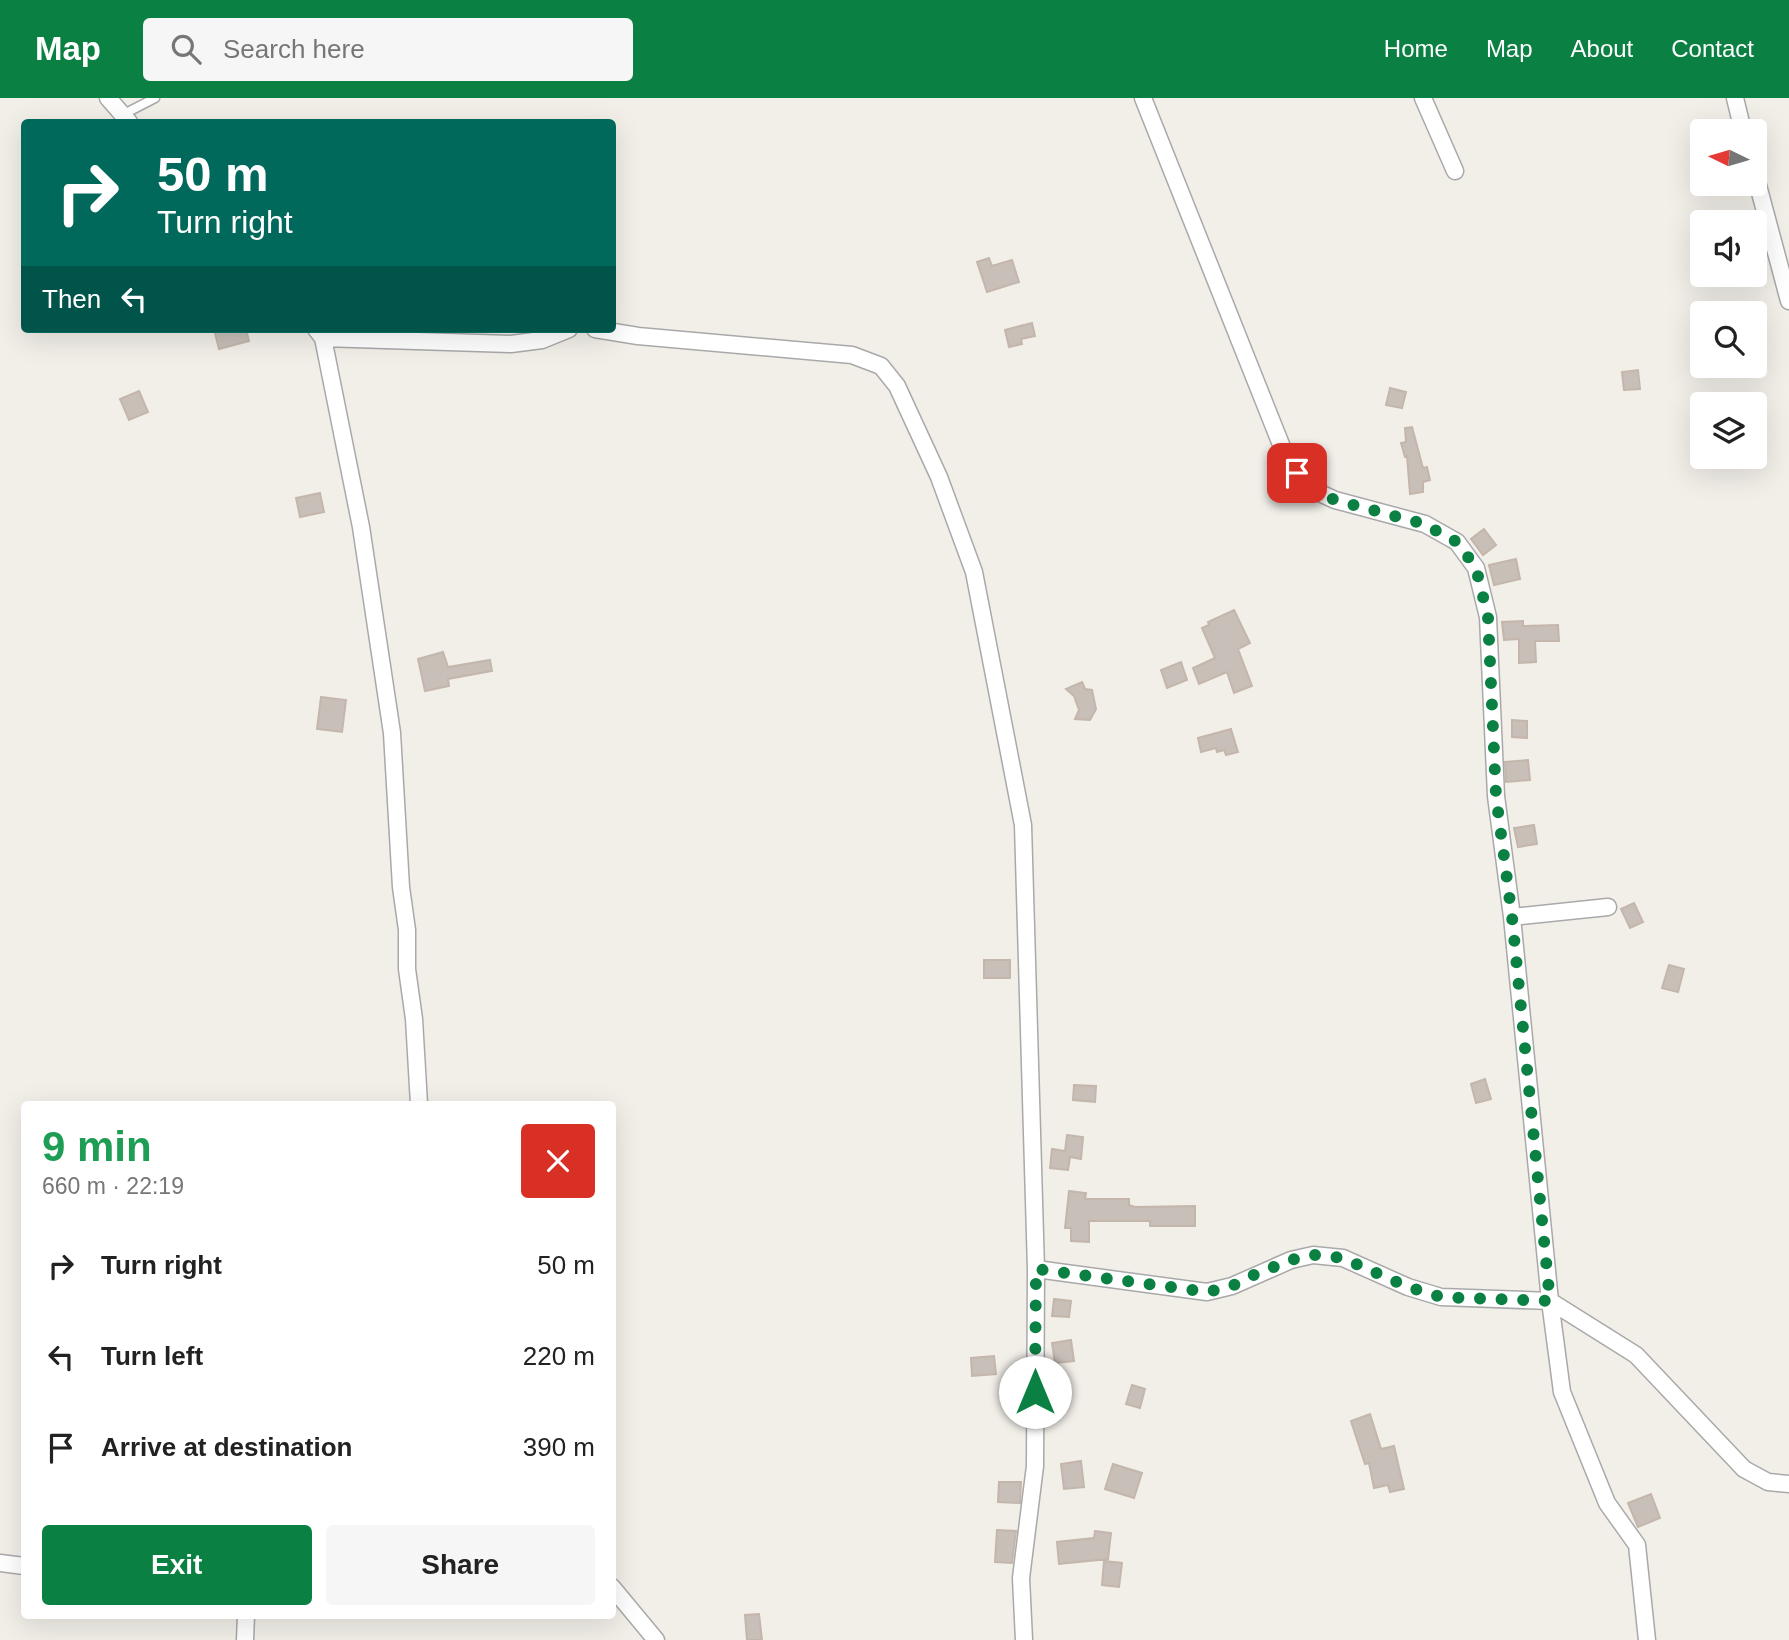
<!DOCTYPE html>
<meta charset="utf-8">
<style>
:root{--surface:#fff;--page:#f6f6f6;--text:#222;--muted:#767676;--accent:#0b8043}
body{margin:0;font-family:Arial,sans-serif;background:var(--page);color:var(--text);height:100vh;display:flex;flex-direction:column;font-size:26px;white-space:nowrap}
*{box-sizing:border-box;margin:0}
p{font-size:23px;color:var(--muted)}
.icon{flex:none;width:38px;height:38px;fill:none;stroke:currentColor;stroke-width:2;stroke-linecap:round;stroke-linejoin:round}
.map{position:relative;flex:1;overflow:hidden}
.side{position:absolute;left:21px;top:1003px;width:595px;height:518px;display:flex;flex-direction:column;background:var(--surface);border-radius:7px;box-shadow:0 7px 28px #0002}
.side>*{flex:none}
.guide{position:absolute;left:21px;top:21px;width:595px;height:214px;border-radius:7px;box-shadow:0 7px 28px #0002;background:#00695c;color:#fff;overflow:hidden}
.needle{width:46px;rotate:275deg}
.tools{position:absolute;left:1690px;top:21px;display:grid;gap:14px}
.tools a{display:grid;place-items:center;width:77px;height:77px;border-radius:7px;background:var(--surface);box-shadow:0 7px 28px #0002;font-size:35px}
.pin{position:absolute;display:grid;place-items:center;width:60px;height:60px;color:#fff;margin:-30px;border-radius:14px;box-shadow:0 4px 10px #0006}
.me{position:absolute;width:77px;margin:-38px;rotate:0deg;stroke-linejoin:round;filter:drop-shadow(0 0 5px #0008)}
.turn{display:flex;align-items:center;gap:24px;height:147px;padding:0 21px;font-size:32px}
.turn .icon{width:91px;height:91px;stroke-width:2.5}
.turn b{display:block;font-size:49px;line-height:60px}
.then{display:flex;align-items:center;height:66px;padding:0 21px;background:#0003;gap:14px;font-size:26px}
.round{display:grid;place-items:center;flex:none;width:74px;height:74px;border-radius:7px;background:var(--page)}
.headline{display:flex;align-items:center;justify-content:space-between;height:119px;padding:0 21px}
h1{font-size:42px;font-weight:700;line-height:52px;color:#1e9e55}
.action{display:flex;gap:14px;margin-top:auto;padding:14px 21px}
.action a{flex:1;height:80px;border-radius:7px;background:var(--accent);color:#fff;font-size:28px;font-weight:700;line-height:80px;text-align:center}
.action a+a{background:var(--page);color:var(--text)}
ul{padding:0;list-style:none}
li{display:flex;align-items:center;gap:21px;height:91px;padding:0 21px}
li div{flex:1}
li b{display:block;font-size:26px}
li em{font-style:normal}
header{display:flex;align-items:center;gap:42px;box-sizing:border-box;height:98px;padding:0 35px;background:var(--accent);color:#fff}
header strong{font-size:33px}
nav{display:flex;gap:38px;margin-inline-start:auto;font-size:24px}
.search{width:490px;height:63px;background:var(--page);display:flex;align-items:center;gap:18px;box-sizing:border-box;padding:0 24px;border-radius:7px;color:var(--muted);font-size:26px}
.map>svg:first-child{display:block}
</style>
<header>
<strong>Map</strong>
<div class="search"><svg class="icon" aria-label="search" viewBox="0 0 24 24"><circle cx="10" cy="10" r="6"/><path d="M15 15l6 6"/></svg>Search here</div>
<nav><a>Home</a><a>Map</a><a>About</a><a>Contact</a></nav>
</header>
<div class="map">
<svg width="1789" height="1542" viewBox="0 0 1789 1542">
<rect width="100%" height="100%" fill="#f2efe9"/>
<path fill="#c7bfb8" stroke="#c4b6ab" stroke-width="2" d="M989,160L992,168L1012,162L1019,184L987,194L977,164Z
M1032,225L1035,238L1021,241L1022,246L1009,249L1005,232Z
M214,231H246L249,243L219,251Z
M1638,272L1640,291L1624,292L1622,274Z
M1390,290L1406,294L1402,310L1386,307Z
M139,293L148,314L129,322L120,301Z
M1412,329L1423,370L1427,369L1430,382L1423,384V394L1410,396L1407,358L1405,359L1401,345L1406,344L1405,330Z
M320,395L324,414L300,419L296,400Z
M1484,431L1496,447L1483,457L1471,441Z
M1516,461L1520,481L1494,487L1489,467Z
M1234,512L1250,545L1238,551L1252,588L1234,595L1227,574L1199,586L1193,570L1215,560L1202,530L1209,527L1208,524Z
M1523,523V528L1558,527L1559,543H1535L1536,564L1519,565V541L1504,542L1502,524Z
M443,554L448,569L490,562L492,573L448,581L449,588L425,593L418,561Z
M1181,564L1187,582L1167,590L1161,572Z
M1082,584L1085,591L1092,592L1096,611L1090,622L1075,621L1079,612L1074,598L1066,591Z
M321,599L346,602L342,634L317,631Z
M1512,622L1527,623V640L1512,639Z
M1231,631L1238,654L1226,657L1224,652L1217,654L1216,650L1201,654L1198,640Z
M1528,662L1530,682L1506,684L1505,664Z
M1534,727L1537,746L1518,749L1514,730Z
M1634,805L1643,824L1630,830L1621,811Z
M984,862H1010V880H984Z
M1669,867L1684,871L1678,894L1662,890Z
M1485,981L1491,1001L1476,1005L1471,986Z
M1074,987L1096,988L1095,1004L1073,1002Z
M1067,1037L1083,1039L1081,1061L1070,1059L1068,1072L1050,1070L1052,1051L1065,1053Z
M1069,1093L1086,1095L1085,1101H1129V1107L1135,1109L1195,1108V1128H1150V1123H1089V1144L1071,1143V1130H1065Z
M1054,1201L1071,1203L1069,1219L1052,1218Z
M1071,1242L1074,1263L1055,1265L1052,1245Z
M994,1258L996,1276L972,1278L971,1260Z
M1132,1287L1145,1291L1140,1310L1126,1306Z
M1370,1316L1381,1351L1394,1348L1404,1391L1390,1394L1388,1387L1374,1390L1369,1365L1365,1366L1351,1323Z
M1081,1363L1084,1389L1064,1391L1061,1366Z
M1113,1366L1142,1375L1134,1400L1105,1391Z
M999,1384H1021L1020,1405L998,1404Z
M1651,1396L1660,1420L1638,1429L1628,1405Z
M997,1432L1016,1433L1012,1465L995,1464Z
M1095,1433L1111,1435L1108,1461L1059,1466L1057,1444L1094,1440Z
M1104,1463L1122,1465L1119,1489L1102,1487Z
M759,1516L762,1542H747L745,1517Z"/>
<g fill="none" stroke-linecap="round" stroke-linejoin="round">
<defs>
<path id="service" d="M122,17L155,0"/>
<path id="minor" d="M108,0L129,24
M1143,0L1282,349L1297,375L1309,390L1335,402L1425,426L1457,444L1476,470L1488,519L1496,698L1512,819L1550,1203L1562,1294L1607,1405L1637,1447L1647,1542
M1423,0L1455,73
M1735,0L1743,33
M1755,76L1789,203
M316,231L323,240L361,429L392,635L401,789L407,832V871L414,921L419,1006
M595,231L638,238L852,257L881,268L897,288L939,379L974,474L1023,727L1036,1171L1035,1368L1021,1480L1024,1542
M323,240L511,246L542,242L569,231
M1512,819L1608,809
M1036,1171L1207,1194L1232,1188L1291,1162L1313,1157L1343,1160L1408,1189L1441,1199L1550,1203L1636,1257L1744,1371L1768,1384L1789,1386
M0,1465L24,1468
M612,1489L656,1542
M245,1542L246,1517"/>
</defs>
<use href="#service" stroke="#a9a9a9" stroke-width="11"/>
<use href="#minor" stroke="#a9a9a9" stroke-width="19"/>
<use href="#service" stroke="#fff" stroke-width="8"/>
<use href="#minor" stroke="#fff" stroke-width="16"/>
</g>
<g fill="none" stroke-linecap="round" stroke-linejoin="round">
<path stroke="#0b8043" stroke-width="12" stroke-dasharray="0 21.6" d="M1035,1294L1036,1171L1208,1194L1232,1188L1249,1179L1291,1162L1314,1157L1343,1160L1408,1189L1441,1199L1550,1203L1512,819L1496,698L1488,519L1476,470L1457,444L1424,426L1335,402L1309,390L1297,375"/>
</g>
</svg>
<div class="tools">
<a><svg class="needle" viewBox="-14 -14 28 28"><path d="M0-13l5 13h-10z" fill="#e53935"/><path d="M0 13l5-13h-10z" fill="#767676"/></svg></a>
<a><svg class="icon" aria-label="sound" viewBox="0 0 24 24"><path d="M4 9h4l5-4v14l-5-4H4zM17 9q2 3 0 6"/></svg></a>
<a><svg class="icon" aria-label="search" viewBox="0 0 24 24"><circle cx="10" cy="10" r="6"/><path d="M15 15l6 6"/></svg></a>
<a><svg class="icon" aria-label="layers" viewBox="0 0 24 24"><path d="M12 4l9 5-9 5-9-5zM3 14l9 5 9-5"/></svg></a>
</div>
<div class="pin" style="left:1297px;top:375px;background:#d93025"><svg class="icon" aria-label="arrive" viewBox="0 0 24 24"><path d="M6 21V4h12l-3 4 3 4H6"/></svg></div>
<svg class="me" style="left:1035px;top:1294px" viewBox="-20 -20 40 40"><circle r="19" fill="#fff"/><path d="M0-13L10 11 0 6-10 11z" fill="#0b8043"/></svg>
<div class="guide">
<div class="turn"><svg class="icon" aria-label="right" viewBox="0 0 24 24"><path d="M7 20v-9h11M14 6l5 5-5 5"/></svg><div><b>50 m</b>Turn right</div></div>
<div class="then">Then<svg class="icon" aria-label="left" viewBox="0 0 24 24"><path d="M17 20v-9H6M10 6l-5 5 5 5"/></svg></div>
</div>
<section class="side">
<div class="headline"><div><h1>9 min</h1><p>660 m · 22:19</p></div><a class="round" style="background:#d93025;color:#fff"><svg class="icon" aria-label="close" viewBox="0 0 24 24"><path d="M6 6l12 12M18 6L6 18"/></svg></a></div>
<ul>
<li><svg class="icon" aria-label="right" viewBox="0 0 24 24"><path d="M7 20v-9h11M14 6l5 5-5 5"/></svg><div><b>Turn right</b></div><em>50 m</em></li>
<li><svg class="icon" aria-label="left" viewBox="0 0 24 24"><path d="M17 20v-9H6M10 6l-5 5 5 5"/></svg><div><b>Turn left</b></div><em>220 m</em></li>
<li><svg class="icon" aria-label="arrive" viewBox="0 0 24 24"><path d="M6 21V4h12l-3 4 3 4H6"/></svg><div><b>Arrive at destination</b></div><em>390 m</em></li>
</ul>
<div class="action"><a>Exit</a><a>Share</a></div>
</section>
</div>
